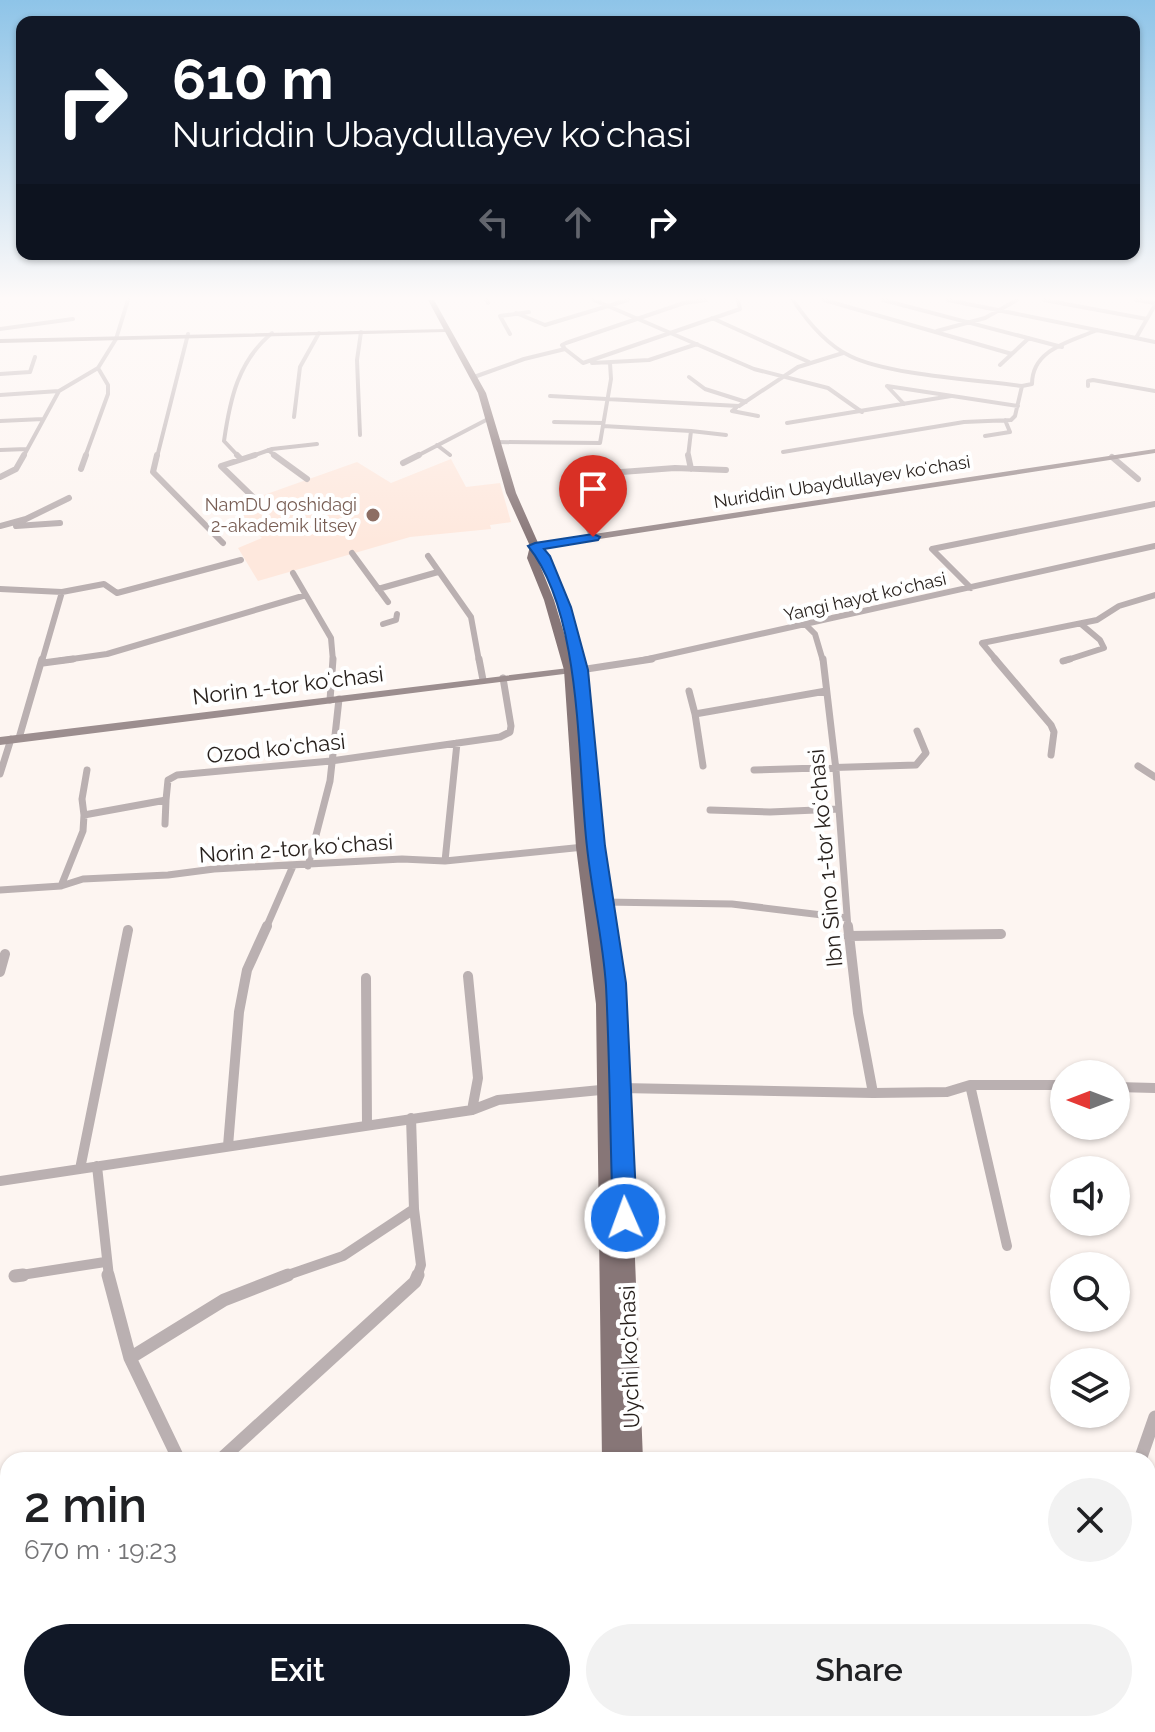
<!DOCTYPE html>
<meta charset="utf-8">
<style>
:root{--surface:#fff;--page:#f2f2f2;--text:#202124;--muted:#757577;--accent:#111827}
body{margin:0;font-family:Raleway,sans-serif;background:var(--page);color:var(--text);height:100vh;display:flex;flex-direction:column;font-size:30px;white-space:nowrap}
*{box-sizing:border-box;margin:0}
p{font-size:26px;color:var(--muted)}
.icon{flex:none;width:44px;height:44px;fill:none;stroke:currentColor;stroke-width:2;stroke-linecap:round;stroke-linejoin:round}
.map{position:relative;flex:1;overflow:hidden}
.sheet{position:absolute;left:0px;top:1452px;width:1156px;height:280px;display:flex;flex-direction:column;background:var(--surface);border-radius:24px 24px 0 0;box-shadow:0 2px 6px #0004}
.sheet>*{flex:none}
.guide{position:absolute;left:16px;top:16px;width:1124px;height:244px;border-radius:16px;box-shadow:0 2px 6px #0004;background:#111827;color:#fff;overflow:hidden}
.needle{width:52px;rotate:270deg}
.controls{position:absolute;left:1050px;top:1060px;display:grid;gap:16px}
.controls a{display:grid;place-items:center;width:80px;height:80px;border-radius:50%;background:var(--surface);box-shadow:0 2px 6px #0004;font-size:40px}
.pin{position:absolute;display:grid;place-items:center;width:68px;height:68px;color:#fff;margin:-82px -34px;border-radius:50% 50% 50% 0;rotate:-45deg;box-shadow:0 0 8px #0007}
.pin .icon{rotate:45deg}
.me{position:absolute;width:88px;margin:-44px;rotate:358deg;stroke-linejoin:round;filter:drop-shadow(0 0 6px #0008)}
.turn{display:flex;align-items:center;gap:28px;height:168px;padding:0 24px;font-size:36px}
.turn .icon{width:104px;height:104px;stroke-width:2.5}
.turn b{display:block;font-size:56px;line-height:68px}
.lanes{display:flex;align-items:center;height:76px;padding:0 24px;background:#0003;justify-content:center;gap:40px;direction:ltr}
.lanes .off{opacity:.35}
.round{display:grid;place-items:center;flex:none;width:84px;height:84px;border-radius:42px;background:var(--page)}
.overview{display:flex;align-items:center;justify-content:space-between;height:136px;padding:0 24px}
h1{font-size:48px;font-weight:600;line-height:60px}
.primary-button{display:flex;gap:16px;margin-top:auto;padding:16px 24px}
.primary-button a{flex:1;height:92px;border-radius:48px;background:var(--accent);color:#fff;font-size:32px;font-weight:600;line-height:92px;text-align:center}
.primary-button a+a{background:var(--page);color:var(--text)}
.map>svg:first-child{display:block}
</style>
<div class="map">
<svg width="1155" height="1732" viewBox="0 0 1155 1732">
<rect width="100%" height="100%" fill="#fdf5f1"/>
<path fill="#fee8dd" d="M451,459L466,487L500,483L511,522L490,525L491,529L410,537L258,581L238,548L262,538L230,507L357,462L391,483Z"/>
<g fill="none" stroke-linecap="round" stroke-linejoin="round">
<path stroke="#bab0b1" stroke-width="4" d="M486,300L488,303
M594,300L754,369L828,388L862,412
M793,300C807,321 827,345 850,356C888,375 978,380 1022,386L1032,384C1032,349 1070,342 1097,330
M824,300L1012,354
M883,300L1062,347
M948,300L1136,338
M1044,300L1147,319
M1136,300L1155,303
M1155,305L1136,338L1155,342
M516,313L545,325L628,300
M712,318L809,362
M0,329L73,319
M937,331L985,318L1017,300
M510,334L500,316L529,312
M565,349L583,363L740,309L738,300
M565,349L562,345L566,343L684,303L706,300
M592,363L649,360L697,344
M1000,365L1029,338
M0,374L30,372L35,357
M474,377L524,359L565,349
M689,377L705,389L746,402
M887,386L1018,406
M887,386L904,404
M1088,386V381L1093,380L1155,391
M0,395L59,391
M550,396L739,406L798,367L843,353
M736,408L732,411L758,416
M294,417L300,367L319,333
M0,421L43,419
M554,422L603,423
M787,423L951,396
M603,426L691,431L688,457
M691,431L726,435
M360,435L357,360L361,332
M985,436L1010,432L1005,420
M495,442L600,443L611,379L610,363
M437,445L450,455
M0,450L27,449
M268,450L277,457
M783,452L964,422L1011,420L1015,416L1022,386
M23,457L59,391L98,368L116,339L128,300
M85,457L108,394V385L98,368
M157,457L188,334
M239,457L224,441C230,399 238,361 272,333
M249,457L272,449L317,444
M415,457L490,418"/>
<path stroke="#bab0b1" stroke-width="6" d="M157,455L153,472L223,543
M237,455L241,459
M274,455L307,479
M688,455L691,469
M1112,457L1138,479
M403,463L419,455
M81,469L86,455
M619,472L624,493
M0,477L16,469L24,455
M253,497L221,466L255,455
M0,526L26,519L69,498
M16,526L60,523
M593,537L580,512L570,504L568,476L675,468L726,470
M352,553L388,602
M428,556L471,617L479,661
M293,573L331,638L333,661
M971,588L932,549L1155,504
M0,589L62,592L104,584L117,593L241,560
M378,589L438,572
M383,624L396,620L397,614
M805,624L815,634L823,661
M42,661L62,592
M58,661L107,654L306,595
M639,661L1155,546
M997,661L982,643L1097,620L1119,606L1155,595
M1064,661L1104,648L1100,640L1081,624"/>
<path stroke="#bab0b1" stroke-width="7" d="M479,659L483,680
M823,659L836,770L848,928
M995,659L1051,725L1054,732L1051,755
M1063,661L1070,659
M43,663L73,659
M580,670L652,659
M689,691L695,714
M330,700L333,659
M19,738L42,659
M703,766L695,714L826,691
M1138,766L1155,777
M754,770L916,765L926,753L917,731
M0,774L11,739
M710,810L770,812L839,809
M84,815L82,799L87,770
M165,824L166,800
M445,861L457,743
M308,866L330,781L339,699
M61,886L83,831L84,815L166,800L168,780L177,775L331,761L500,737L510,732L511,726L503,678
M0,890L61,886L83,879L168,875L214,869L402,859L445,861L584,847
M603,902L732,904L847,918
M266,928L293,866"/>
<path stroke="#bab0b1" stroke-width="10" d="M848,926L858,1013L873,1093
M848,936L1001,934
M0,972L5,954
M468,976L478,1078L472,1110
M366,978L367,1124
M970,1085L1007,1246
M1116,1087L1155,1088
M228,1146L239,1012L247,970L267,926
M97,1166L109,1277
M80,1169L128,930
M0,1181L472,1110L498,1100L621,1088L873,1093L947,1092L970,1085H1064
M414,1209L421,1265L417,1277
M15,1276L105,1262
M282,1277L343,1256L414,1209L411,1118"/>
<path stroke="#bab0b1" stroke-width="13" d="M108,1275L130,1358L179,1460
M15,1276L23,1275
M130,1358L224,1300L288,1275
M220,1460L415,1282L418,1275
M1140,1460L1155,1417
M5,1488L8,1497
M100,1724L103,1732
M909,1724L926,1732
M1098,1724L1099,1732
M177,1732L185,1724
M485,1732L493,1724"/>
<path fill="#9c8e8f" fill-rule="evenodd" d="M447,329L445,332L0,343V339Z
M1155,449V453L535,549L531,546L535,543Z
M577,667L582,670L580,672L0,745V737Z"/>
<path fill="#877677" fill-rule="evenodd" d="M428,300H434L486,393L516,493L539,545L549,556L569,607L586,670L603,846L624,983L643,1460H602L596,1004L576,847L564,670L544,600L527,558L530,546L506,493L478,393ZM538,555L559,607L568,646L554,600L537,558Z
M605,1724H651V1732H605Z"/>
</g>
<linearGradient id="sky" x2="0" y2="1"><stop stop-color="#8ec4e8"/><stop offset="0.55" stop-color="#fefaf9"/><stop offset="1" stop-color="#fefaf9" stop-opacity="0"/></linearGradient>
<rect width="1155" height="542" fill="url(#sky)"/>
<path fill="#1a73e8" stroke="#114b97" stroke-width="2" d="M593,534L600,537L598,540L544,549L550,556L571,607L588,670L605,846L626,983L637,1218L633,1226L625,1230L616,1226L613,1218C610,1141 610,1063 606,986C603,940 592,894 587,847C577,762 583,614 528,546L535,543Z"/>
<circle fill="#8d6e63" stroke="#fff" stroke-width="3" cx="373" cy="515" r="8"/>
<g text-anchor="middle" stroke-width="8" stroke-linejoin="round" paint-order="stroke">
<g font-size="18" fill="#261f1b" stroke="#fff">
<text transform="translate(842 482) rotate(-9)" y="6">Nuriddin Ubaydullayev koʻchasi</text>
<text transform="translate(865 597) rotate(-13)" y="6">Yangi hayot koʻchasi</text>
</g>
<g font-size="18" fill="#785e54" stroke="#fff" text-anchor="end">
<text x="357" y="511">NamDU qoshidagi<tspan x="357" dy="21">2-akademik litsey</tspan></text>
</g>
<g font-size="22" fill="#261f1b" stroke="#fff">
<text transform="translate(288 685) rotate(-7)" y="8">Norin 1-tor koʻchasi</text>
<text transform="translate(276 748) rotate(-6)" y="8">Ozod koʻchasi</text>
<text transform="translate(296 848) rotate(-4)" y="8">Norin 2-tor koʻchasi</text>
<text transform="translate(825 858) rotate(-95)" y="8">Ibn Sino 1-tor koʻchasi</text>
<text transform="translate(629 1357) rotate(-92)" y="8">Uychi ko'chasi</text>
</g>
</g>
</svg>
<div class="controls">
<a><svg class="needle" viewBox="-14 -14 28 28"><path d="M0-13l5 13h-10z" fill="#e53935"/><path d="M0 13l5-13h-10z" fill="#757577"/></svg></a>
<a><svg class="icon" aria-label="sound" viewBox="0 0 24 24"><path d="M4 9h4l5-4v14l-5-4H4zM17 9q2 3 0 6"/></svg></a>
<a><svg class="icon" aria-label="search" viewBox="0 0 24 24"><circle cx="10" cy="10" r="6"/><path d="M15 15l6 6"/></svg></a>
<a><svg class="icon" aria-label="layers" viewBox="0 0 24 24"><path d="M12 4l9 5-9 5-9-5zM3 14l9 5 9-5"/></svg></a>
</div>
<div class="pin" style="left:593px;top:537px;background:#d93025"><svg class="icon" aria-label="arrive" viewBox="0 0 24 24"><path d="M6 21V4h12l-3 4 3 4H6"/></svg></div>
<svg class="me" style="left:625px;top:1218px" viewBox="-20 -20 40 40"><circle r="17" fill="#1a73e8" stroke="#fff" stroke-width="3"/><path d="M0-11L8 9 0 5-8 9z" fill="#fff"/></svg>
<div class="guide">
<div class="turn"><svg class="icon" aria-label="right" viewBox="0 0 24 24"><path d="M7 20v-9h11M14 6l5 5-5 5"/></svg><div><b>610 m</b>Nuriddin Ubaydullayev koʻchasi</div></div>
<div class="lanes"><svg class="icon off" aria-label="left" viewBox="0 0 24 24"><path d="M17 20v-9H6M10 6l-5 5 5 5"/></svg><svg class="icon off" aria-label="ahead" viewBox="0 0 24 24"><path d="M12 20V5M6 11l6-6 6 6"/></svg><svg class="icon" aria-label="right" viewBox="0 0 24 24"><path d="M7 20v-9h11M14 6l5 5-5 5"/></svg></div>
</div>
<section class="sheet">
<div class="overview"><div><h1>2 min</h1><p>670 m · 19:23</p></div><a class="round"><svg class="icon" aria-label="close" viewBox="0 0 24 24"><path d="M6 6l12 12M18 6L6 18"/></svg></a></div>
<div class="primary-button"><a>Exit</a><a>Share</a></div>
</section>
</div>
